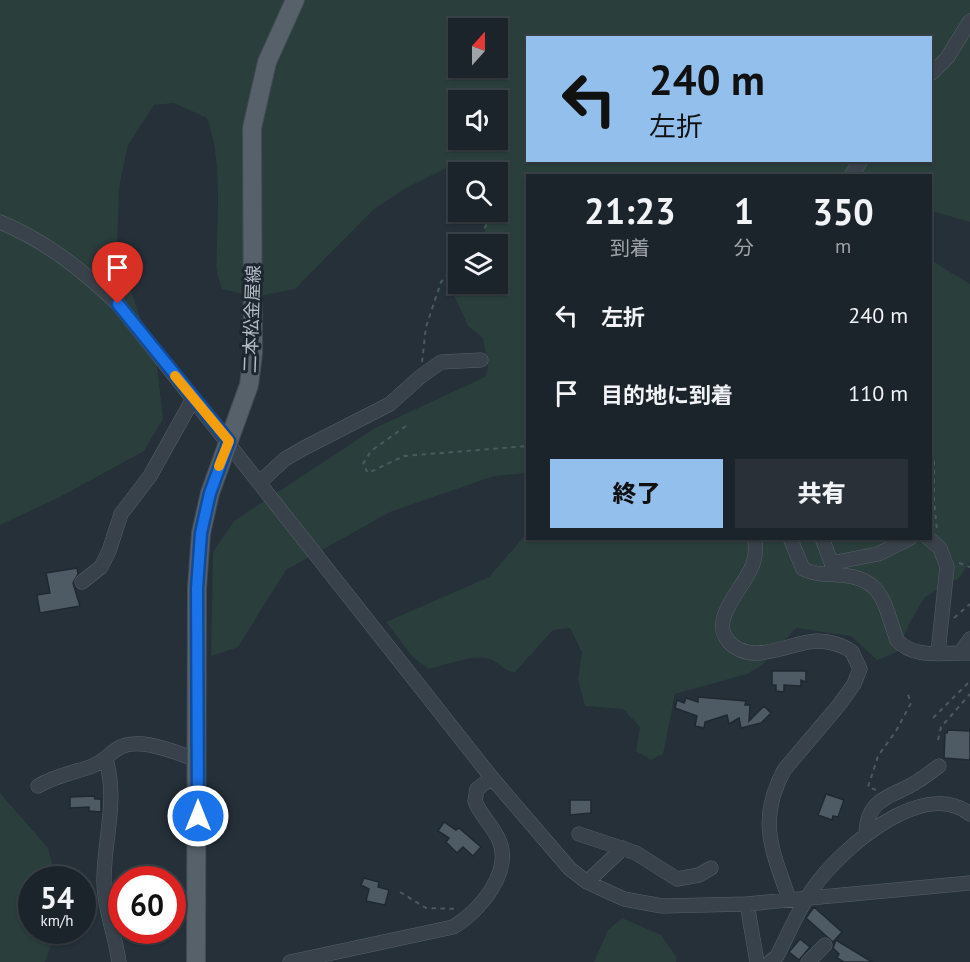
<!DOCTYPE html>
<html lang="ja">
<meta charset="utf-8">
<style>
:root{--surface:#1c242b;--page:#293037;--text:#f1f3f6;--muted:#a0a4a9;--line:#3a4147;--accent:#93bfec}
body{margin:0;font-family:"PT Sans","Noto Sans JP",sans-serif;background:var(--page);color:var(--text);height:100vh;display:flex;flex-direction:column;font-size:22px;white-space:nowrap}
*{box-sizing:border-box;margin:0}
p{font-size:20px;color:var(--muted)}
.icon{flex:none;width:33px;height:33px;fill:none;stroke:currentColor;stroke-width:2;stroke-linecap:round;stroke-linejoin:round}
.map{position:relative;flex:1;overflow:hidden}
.details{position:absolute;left:526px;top:174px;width:406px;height:366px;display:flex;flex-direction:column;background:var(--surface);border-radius:0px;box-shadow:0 2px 4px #0004,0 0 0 2px var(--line)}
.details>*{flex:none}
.guide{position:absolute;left:526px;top:36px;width:406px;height:126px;border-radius:0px;box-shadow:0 2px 4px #0004,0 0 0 2px var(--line);background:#93bfec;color:#111;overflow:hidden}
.needle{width:39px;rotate:21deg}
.fabs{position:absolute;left:448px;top:18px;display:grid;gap:12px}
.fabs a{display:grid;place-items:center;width:60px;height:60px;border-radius:0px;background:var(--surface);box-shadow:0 2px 4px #0004,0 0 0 2px var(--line);font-size:30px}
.speed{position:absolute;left:18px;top:866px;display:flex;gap:12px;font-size:30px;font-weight:700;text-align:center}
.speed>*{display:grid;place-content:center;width:78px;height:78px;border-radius:50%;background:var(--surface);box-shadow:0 2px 4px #0004,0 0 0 2px var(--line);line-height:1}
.speed small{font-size:15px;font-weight:400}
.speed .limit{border:9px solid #d22;background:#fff;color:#111}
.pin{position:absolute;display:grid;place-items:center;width:51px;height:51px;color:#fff;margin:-62px -26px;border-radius:50% 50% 50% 0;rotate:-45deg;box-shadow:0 0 6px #0007}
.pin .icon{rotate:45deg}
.me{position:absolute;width:66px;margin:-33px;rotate:0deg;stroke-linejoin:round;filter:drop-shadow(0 0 4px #0008)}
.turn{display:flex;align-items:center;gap:21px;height:126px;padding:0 24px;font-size:27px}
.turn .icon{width:78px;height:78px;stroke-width:2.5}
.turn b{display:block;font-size:42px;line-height:51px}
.eta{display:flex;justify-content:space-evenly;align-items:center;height:102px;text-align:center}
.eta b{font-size:36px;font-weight:800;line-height:42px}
.button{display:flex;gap:12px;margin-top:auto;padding:12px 24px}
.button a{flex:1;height:69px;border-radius:0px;background:var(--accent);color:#111;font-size:24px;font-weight:800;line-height:69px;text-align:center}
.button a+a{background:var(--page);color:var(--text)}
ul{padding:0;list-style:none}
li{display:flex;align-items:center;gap:18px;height:78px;padding:0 24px}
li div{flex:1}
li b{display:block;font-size:22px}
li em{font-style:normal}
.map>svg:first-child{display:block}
</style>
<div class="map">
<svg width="970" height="962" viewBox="0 0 970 962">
<rect width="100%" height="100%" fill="#253039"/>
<path fill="#2a3e3c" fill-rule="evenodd" d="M0,0H970V222L932,211V176H528V475L527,473L494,476L390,512L286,570L238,647L211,656L213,552L234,521L375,428L485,377L488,368L483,338L468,326L453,293L459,279V284H498V244H477L495,212H498V172H479L476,169L452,165L406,188L373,210L295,289L255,297L222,289C214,267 217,265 217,244C218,203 221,156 207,118L174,103L154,105L128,145L119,187L117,251L157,366L163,419L144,451L60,497L0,525ZM459,28H498V68H459ZM528,38H932V160H528ZM459,100H498V140H459Z
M932,261L970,284V562L959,578L925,597L910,622L897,652L877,660L851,636L796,628L762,665L747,674L675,694L663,754L651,760L636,751L640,727L623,709L585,706L578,679L582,652L570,628L553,630L515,672C504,672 500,662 490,659C471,654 447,665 428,669L412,656L386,622L489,577L528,532V538H932Z
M0,793L48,848L56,879H32V930H56L45,962H0Z
M622,918L661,935L677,958L676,962H594L608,930Z"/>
<path fill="#4e5b65" stroke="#202931" stroke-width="1.5" d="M77,568L78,574L73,583L80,606L40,613L37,595L50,593L46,573Z
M772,671H806V682L801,680V686L784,685V692L776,691V685H772Z
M698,697L746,701L745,705H750L749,721L764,706L771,713L761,723L741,728L739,718L729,724L727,715L705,722L704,728L695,726L697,716L675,708L677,700L684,703L686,698L698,702Z
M948,730L970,731V760L944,758L945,733H947Z
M826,794L844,800L838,817L833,816L832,820L818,815Z
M94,796L95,799H101V812L89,811V807L70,808V797Z
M570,800H591V813L570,815Z
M444,822L456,830L459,828L481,847L473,856L463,847L457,853L446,842L449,838L438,831Z
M364,878L379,882L378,887L389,890L385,905L366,901L369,889L361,885Z
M814,907L842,932L833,942L806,918Z
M800,939L810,947L799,960L789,952Z
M836,940L872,962H844L837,958L839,954L833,948Z"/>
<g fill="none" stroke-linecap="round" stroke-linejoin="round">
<defs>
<path id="minor" d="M932,73L947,58L970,21
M851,176L861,160
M0,222C46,241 82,270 118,304L492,778L570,869L587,882L624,899L662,906L747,904L970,883
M260,482L285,459L304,448L390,404L420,377L441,362L481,360
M754,538C763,570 732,589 724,617C721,627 722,634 729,642C753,667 789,642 817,641C829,641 843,645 852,652L860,669L854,684L839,705L784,770C757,821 772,849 789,899
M790,538L803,569C816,575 826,574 840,575C885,578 884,606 897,640C914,660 947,652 970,653
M822,538L834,570
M928,538L940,548L947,567L938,653
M832,563L878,554L910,538
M82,582L101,567L109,551L121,514L150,476L193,399
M960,653L970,639
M106,760C118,800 104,839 104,880C104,908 115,934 119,962
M38,786C55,776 72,773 90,767C102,763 108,755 117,749C139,735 176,753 198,760
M579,834L636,853L677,879L699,875L711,868
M866,834C867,798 889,798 915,783C923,778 931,772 939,766
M587,882L623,848
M747,904L757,962
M290,962L453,927C479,912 513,872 499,840C493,826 480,815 475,801L477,789L492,778
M770,962L777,956C789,933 799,908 814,887C841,849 923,777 970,814
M808,962L825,945"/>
<path id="major" d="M196,962L197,588L201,533L210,493L249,385L253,353L252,128L267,62L295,0"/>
</defs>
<use href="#minor" stroke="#576068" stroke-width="15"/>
<use href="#major" stroke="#424b53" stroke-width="20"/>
<path stroke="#495b5b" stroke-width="2" stroke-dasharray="4.5 4.5" stroke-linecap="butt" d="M477,168L478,172
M476,244L488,222L486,212
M422,362L426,327L441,282L459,263
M406,426L371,451L363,464L368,473L404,456L528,446
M932,452L934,462V500L937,530
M959,563L970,567
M954,618L970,604
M933,718L970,681
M938,740L941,727L970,694
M876,790L868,787L878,756L896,731L911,703L907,692
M400,892L426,908L458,909"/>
<use href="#minor" stroke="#39424a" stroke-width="14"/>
<use href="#major" stroke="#57616a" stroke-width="18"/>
</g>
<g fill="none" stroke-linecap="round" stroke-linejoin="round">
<defs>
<path id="route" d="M118,304L229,441L210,493L201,533L197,588L198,816"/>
</defs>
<use href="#route" stroke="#114b97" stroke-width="15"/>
<use href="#route" stroke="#1a73e8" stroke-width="10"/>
<path stroke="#f59e0b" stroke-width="10" d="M175,376L229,441L219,466"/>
</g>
<g text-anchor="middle" stroke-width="6" stroke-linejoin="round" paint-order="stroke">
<g font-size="18" fill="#b4bdc5" stroke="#1e272f">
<text transform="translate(252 319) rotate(-88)" y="6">二本松金屋線</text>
</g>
</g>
</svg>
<div class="fabs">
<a><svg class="needle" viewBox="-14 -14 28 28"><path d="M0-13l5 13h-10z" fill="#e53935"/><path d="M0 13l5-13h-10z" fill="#a0a4a9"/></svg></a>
<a><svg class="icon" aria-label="sound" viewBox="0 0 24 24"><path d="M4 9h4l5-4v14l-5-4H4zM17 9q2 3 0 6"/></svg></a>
<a><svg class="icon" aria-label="search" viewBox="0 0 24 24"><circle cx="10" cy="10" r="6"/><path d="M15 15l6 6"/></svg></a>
<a><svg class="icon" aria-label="layers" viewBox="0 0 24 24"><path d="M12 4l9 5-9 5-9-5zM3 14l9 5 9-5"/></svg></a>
</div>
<div class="speed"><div>54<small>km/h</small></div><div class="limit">60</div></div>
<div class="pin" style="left:118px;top:304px;background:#d93025"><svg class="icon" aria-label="arrive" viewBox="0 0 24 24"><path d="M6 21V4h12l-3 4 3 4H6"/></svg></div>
<svg class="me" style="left:198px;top:816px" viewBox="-20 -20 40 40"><circle r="17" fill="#1a73e8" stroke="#fff" stroke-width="3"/><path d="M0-11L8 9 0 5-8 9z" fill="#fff"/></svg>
<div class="guide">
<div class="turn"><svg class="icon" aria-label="left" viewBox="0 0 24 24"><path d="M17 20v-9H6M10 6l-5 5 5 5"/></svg><div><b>240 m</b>左折</div></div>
</div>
<section class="details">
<div class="eta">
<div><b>21:23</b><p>到着</p></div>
<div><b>1</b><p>分</p></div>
<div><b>350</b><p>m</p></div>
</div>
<ul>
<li><svg class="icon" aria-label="left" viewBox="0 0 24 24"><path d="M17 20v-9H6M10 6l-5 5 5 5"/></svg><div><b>左折</b></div><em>240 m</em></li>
<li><svg class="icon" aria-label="arrive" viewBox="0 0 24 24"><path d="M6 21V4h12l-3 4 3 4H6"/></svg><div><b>目的地に到着</b></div><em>110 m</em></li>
</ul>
<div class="button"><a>終了</a><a>共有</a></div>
</section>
</div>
